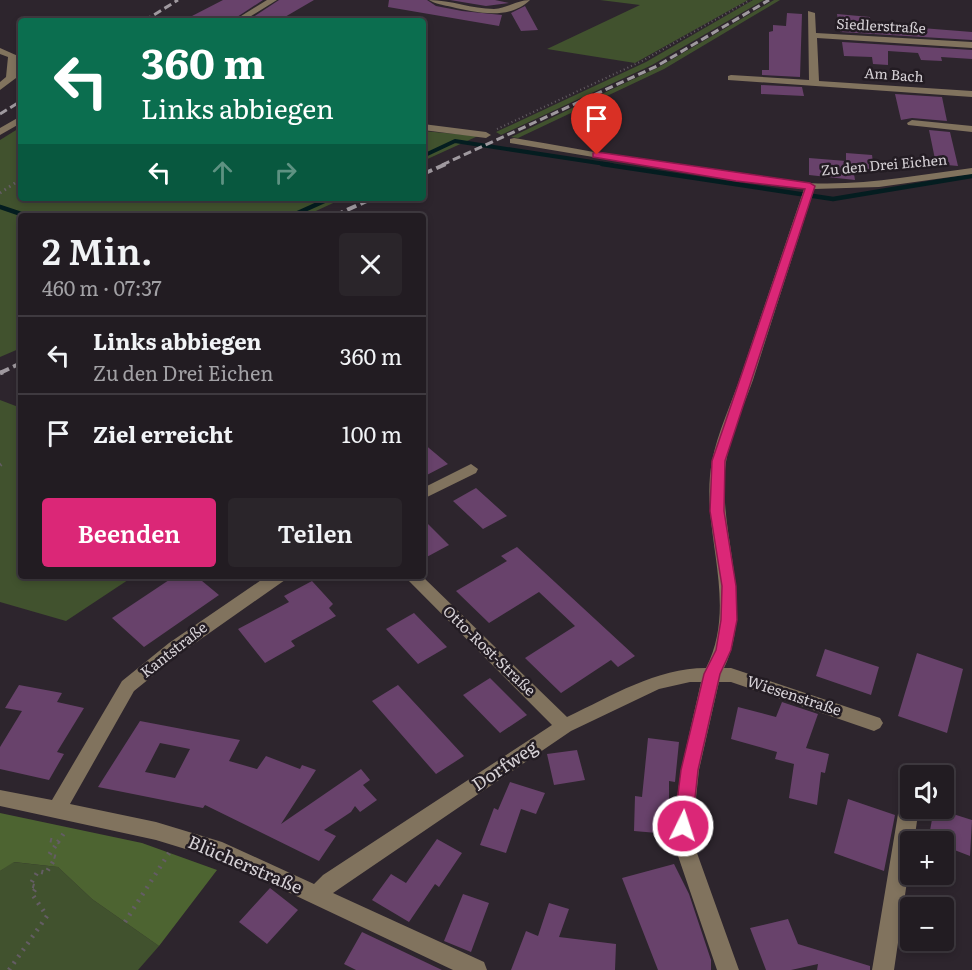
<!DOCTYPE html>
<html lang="de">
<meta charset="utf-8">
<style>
:root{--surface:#221c22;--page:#2a252a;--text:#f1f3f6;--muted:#a2a1a5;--line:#3f3a40;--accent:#db2777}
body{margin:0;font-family:Literata,serif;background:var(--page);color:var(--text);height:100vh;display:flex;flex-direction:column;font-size:22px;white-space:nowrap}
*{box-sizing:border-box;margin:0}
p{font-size:20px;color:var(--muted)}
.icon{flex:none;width:33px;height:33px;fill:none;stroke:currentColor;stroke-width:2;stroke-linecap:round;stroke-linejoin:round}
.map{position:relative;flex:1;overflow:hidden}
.panel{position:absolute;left:18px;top:213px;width:408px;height:366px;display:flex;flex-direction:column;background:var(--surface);border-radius:6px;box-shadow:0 3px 9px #0003,0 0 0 2px var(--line)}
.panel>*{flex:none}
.hud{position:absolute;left:18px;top:18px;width:408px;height:183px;border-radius:6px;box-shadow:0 3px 9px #0003,0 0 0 2px var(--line);background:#0b6e4f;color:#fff;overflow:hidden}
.controls{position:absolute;left:900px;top:765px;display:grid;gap:12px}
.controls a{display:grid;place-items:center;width:54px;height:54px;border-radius:6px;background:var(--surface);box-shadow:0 3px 9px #0003,0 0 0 2px var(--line);font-size:30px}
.pin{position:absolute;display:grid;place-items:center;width:51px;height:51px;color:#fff;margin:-62px -26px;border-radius:50% 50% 50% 0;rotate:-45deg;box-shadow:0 0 6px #0007}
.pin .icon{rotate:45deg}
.me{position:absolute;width:66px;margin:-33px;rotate:4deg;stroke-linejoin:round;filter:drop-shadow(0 0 4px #0008)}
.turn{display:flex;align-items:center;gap:21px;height:126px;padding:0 24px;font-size:27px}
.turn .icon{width:78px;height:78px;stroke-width:2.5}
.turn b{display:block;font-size:42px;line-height:51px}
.lanes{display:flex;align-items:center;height:57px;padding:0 24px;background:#0003;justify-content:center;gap:30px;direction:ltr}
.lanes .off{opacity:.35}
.round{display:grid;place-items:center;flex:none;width:63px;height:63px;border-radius:6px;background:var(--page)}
.overview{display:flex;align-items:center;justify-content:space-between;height:102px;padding:0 24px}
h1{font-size:36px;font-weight:600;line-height:45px}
.primary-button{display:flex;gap:12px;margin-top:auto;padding:12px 24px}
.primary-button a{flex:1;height:69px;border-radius:6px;background:var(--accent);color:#fff;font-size:24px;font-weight:600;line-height:69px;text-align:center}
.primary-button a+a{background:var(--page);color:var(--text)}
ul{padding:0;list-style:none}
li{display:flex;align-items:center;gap:18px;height:78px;padding:0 24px;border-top:2px solid var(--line)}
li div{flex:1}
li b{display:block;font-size:22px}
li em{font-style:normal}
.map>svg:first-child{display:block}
</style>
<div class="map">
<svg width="972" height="970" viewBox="0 0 972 970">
<rect width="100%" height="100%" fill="#2d252d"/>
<path fill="#41522e" d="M600,0H748L635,63L547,49L640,5Z
M753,0H764L652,65L501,135L496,132L646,62Z
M774,0H780L664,69L518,138L511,137L659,67Z
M21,127V198H344L305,216H21V348L0,357V140Z
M423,131L478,136L423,161Z
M0,400L21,408V576H134L66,621L0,602Z
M13,862L58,867L92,899L159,946L138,970H0V871Z"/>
<path fill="#4d6431" d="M0,813L142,843L217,870L159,946L92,899L58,867L14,862L0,871Z"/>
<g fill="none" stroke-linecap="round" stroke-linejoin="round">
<path stroke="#041d20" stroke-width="4" d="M423,156L455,141L612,165"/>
<path stroke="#041d20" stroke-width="4.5" d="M602,164L833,199L972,176
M0,207L27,216
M291,216L331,198"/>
</g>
<path fill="#68426b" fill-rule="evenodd" d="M223,0H263L231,21H213L192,16Z
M279,0H314L278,21H247Z
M389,0H427L436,6L462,11L502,15L499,26L388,7Z
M450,0H495L509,3L486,6Z
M525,6L538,30L521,31L511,13Z
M787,13L802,14L800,77L762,75V70H769V32L773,31V25L786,26Z
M837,14L870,17L871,24L972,32V40L840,32Z
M842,42L972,50V59L941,57L942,61L921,60L918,53L888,51V65L873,64L872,57L844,56Z
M761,85L802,87L804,96L761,94Z
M895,94L942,97L947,121L912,118L901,120Z
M929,130L950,132L958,166L936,164Z
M846,153L872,155L874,170L853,168L855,180L809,175V158L846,161Z
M423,443L448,464L423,477Z
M476,488L507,516L483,529L453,501Z
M423,519L449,545L423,559Z
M517,547L635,656L618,667L611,660L561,693L525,658L575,626L539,592L489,623L456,591L507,561L501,556Z
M175,576H196L219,595L144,647L112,618Z
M312,581L333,604L329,608L336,616L291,641L295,646L265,663L238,629L289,602L284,596Z
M414,613L447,647L418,664L386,629Z
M825,649L879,667L871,695L816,676Z
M917,653L963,669L947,733L898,716Z
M490,678L527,715L500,733L463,695Z
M19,685L62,693L57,702L84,708L57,752L64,754L49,780L0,769V747L22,711L5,708Z
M398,685L464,756L436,774L372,701Z
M782,702L818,714L806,748L829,754L825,773L821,772L817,805L789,798L794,764L775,759L777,752L731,739L738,707L776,717Z
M140,721L240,740L229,761L257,769L266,756L300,769L302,765L316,770L281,824L361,769L370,780L363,785L377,800L360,812L355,806L351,812L324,830L336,836L319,861L205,805L203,808L98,787ZM160,743L190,749L175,778L145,772Z
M648,738L679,742L675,782L669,781V834L634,831L635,796L642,797Z
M577,750L585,780L554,785L547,754Z
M510,782L545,793L536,814L521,809L506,853L480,845L494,808L498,810Z
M848,799L895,815L884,871L834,853Z
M934,808L972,820L970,856L944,846V842H928Z
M437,839L462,853L439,887L435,884L409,922L372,900L391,874L406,883Z
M674,864L689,894L711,960V970H658L622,878Z
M270,888L298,910L267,944L239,922Z
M463,894L489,903L471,952L444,941Z
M549,903L569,909L559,937L616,944L615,970H511L526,931L538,936Z
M788,919L798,944L870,966V970H817L818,964L791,970H766L750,928Z
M362,932L442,970H356L344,964Z"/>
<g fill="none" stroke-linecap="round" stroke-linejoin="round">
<path stroke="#645d64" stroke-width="2" stroke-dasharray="1 3" stroke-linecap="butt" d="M497,129L642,61L750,0"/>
<path stroke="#645d64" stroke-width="3" stroke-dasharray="1.5 4" stroke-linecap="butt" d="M0,193L21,179"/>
<path stroke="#645d64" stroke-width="4" stroke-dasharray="1.5 4.5" stroke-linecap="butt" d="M0,465L4,462"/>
<path stroke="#645d64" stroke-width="4.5" stroke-dasharray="2 6" stroke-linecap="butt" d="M50,840L58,842L66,830
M125,922L169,853
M9,970L47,916L32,894L37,887L30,885L38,871L46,873L56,857L49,855L58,842"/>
<path fill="#81735e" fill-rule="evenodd" d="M267,0H277L243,21H233Z
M429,0C451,0 472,9 494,9C508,8 517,0 530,0C509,20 478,13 452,7C444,5 435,4 429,0Z
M808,11L815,13L816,33L972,42V48L817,38L819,81L972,91V97L728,80V76L731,75L809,80Z
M0,48L18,56L16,78L0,90V82L6,77L8,57L0,54Z
M21,116V123L0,135V128Z
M912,120L972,126V132L908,125L907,123Z
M423,124L486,132L491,135L486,138L423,130Z
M514,138C611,154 710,176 808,183C863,186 918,175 972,168V174L879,187L814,189C794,253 773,316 753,380C744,405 730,436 726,462C716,532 756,602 724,668H731L880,718L883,723L880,728L874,731L731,682H719L699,770L693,826L697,853L739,970H717L677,853L673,826L681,770L701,682H690L659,689L571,731L333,893L484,962L487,970H453L218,859L156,840L0,806V790L52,800L122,681L169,643L267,576H287L285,580L181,653L134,691L70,804L156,822L222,842L314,884L323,875L552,725L404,576H422L567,717C612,696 656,668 706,668C740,601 699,531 712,461C717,434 732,402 741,375C762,313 783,251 804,189L736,181L510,143V139Z
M471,464L478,469L476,473L423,499V488Z
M908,805L915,808L918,814L914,842H910V861L894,970H872L898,814L901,808Z"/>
<path stroke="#9f999f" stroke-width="3" stroke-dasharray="8 4" stroke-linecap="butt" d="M144,21L178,0
M0,114L21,101
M442,165L657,66L769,0"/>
<path stroke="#9f999f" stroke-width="4" stroke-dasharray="10 4.5" stroke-linecap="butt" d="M423,174L446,164
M334,216L373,198
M0,373L21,363"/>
<path stroke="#9f999f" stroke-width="4.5" stroke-dasharray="12 6" stroke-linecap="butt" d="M0,373L3,372"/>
</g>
<path fill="#db2777" stroke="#8e194d" stroke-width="1.5" d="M597,152L810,183L815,186L725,461L724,511L736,586L737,620L731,650L720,674L698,770L692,826L690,831L683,834L677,831L674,826L681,770L704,674L716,650L721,620L722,586L710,511L712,461L805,189L736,181L593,157V153Z"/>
<g text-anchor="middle" stroke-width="5" stroke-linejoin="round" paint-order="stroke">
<g font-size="14" fill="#d6d1d6" stroke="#231c23">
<text transform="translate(881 26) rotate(3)" y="5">Siedlerstraße</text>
<text transform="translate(894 75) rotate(4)" y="5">Am Bach</text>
<text transform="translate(884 165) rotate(-5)" y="5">Zu den Drei Eichen</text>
</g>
<g font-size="15" fill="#d6d1d6" stroke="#231c23">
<text transform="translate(174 650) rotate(-38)" y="5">Kantstraße</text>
<text transform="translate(489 651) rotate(44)" y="5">Otto-Rost-Straße</text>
<text transform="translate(794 696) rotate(18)" y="5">Wiesenstraße</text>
</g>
<g font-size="18" fill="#d6d1d6" stroke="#231c23">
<text transform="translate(505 766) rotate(-34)" y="6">Dorfweg</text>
<text transform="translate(245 865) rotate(23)" y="6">Blücherstraße</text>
</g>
</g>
</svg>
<div class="controls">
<a><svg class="icon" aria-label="sound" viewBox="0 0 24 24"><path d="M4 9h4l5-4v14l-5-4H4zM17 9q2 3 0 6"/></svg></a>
<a>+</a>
<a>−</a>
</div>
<div class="pin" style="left:597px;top:155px;background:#d93025"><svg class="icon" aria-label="arrive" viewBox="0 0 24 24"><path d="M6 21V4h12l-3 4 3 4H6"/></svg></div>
<svg class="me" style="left:683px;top:826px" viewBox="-20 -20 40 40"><circle r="17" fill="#db2777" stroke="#fff" stroke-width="3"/><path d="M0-11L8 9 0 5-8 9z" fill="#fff"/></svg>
<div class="hud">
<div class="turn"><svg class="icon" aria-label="left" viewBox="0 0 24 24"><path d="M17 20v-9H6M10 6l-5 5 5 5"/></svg><div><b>360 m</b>Links abbiegen</div></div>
<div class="lanes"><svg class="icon" aria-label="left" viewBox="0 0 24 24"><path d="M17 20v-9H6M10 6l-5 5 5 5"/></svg><svg class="icon off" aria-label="ahead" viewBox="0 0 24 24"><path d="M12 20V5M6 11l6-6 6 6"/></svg><svg class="icon off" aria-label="right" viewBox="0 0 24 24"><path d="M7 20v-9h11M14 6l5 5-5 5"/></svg></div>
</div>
<section class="panel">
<div class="overview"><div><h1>2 Min.</h1><p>460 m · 07:37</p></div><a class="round"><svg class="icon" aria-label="close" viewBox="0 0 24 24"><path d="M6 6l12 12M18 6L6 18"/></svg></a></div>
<ul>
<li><svg class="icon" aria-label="left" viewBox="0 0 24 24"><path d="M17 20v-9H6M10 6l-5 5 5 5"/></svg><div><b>Links abbiegen</b><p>Zu den Drei Eichen</p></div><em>360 m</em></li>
<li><svg class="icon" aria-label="arrive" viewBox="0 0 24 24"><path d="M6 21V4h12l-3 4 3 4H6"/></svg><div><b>Ziel erreicht</b></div><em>100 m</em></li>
</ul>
<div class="primary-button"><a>Beenden</a><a>Teilen</a></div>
</section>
</div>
